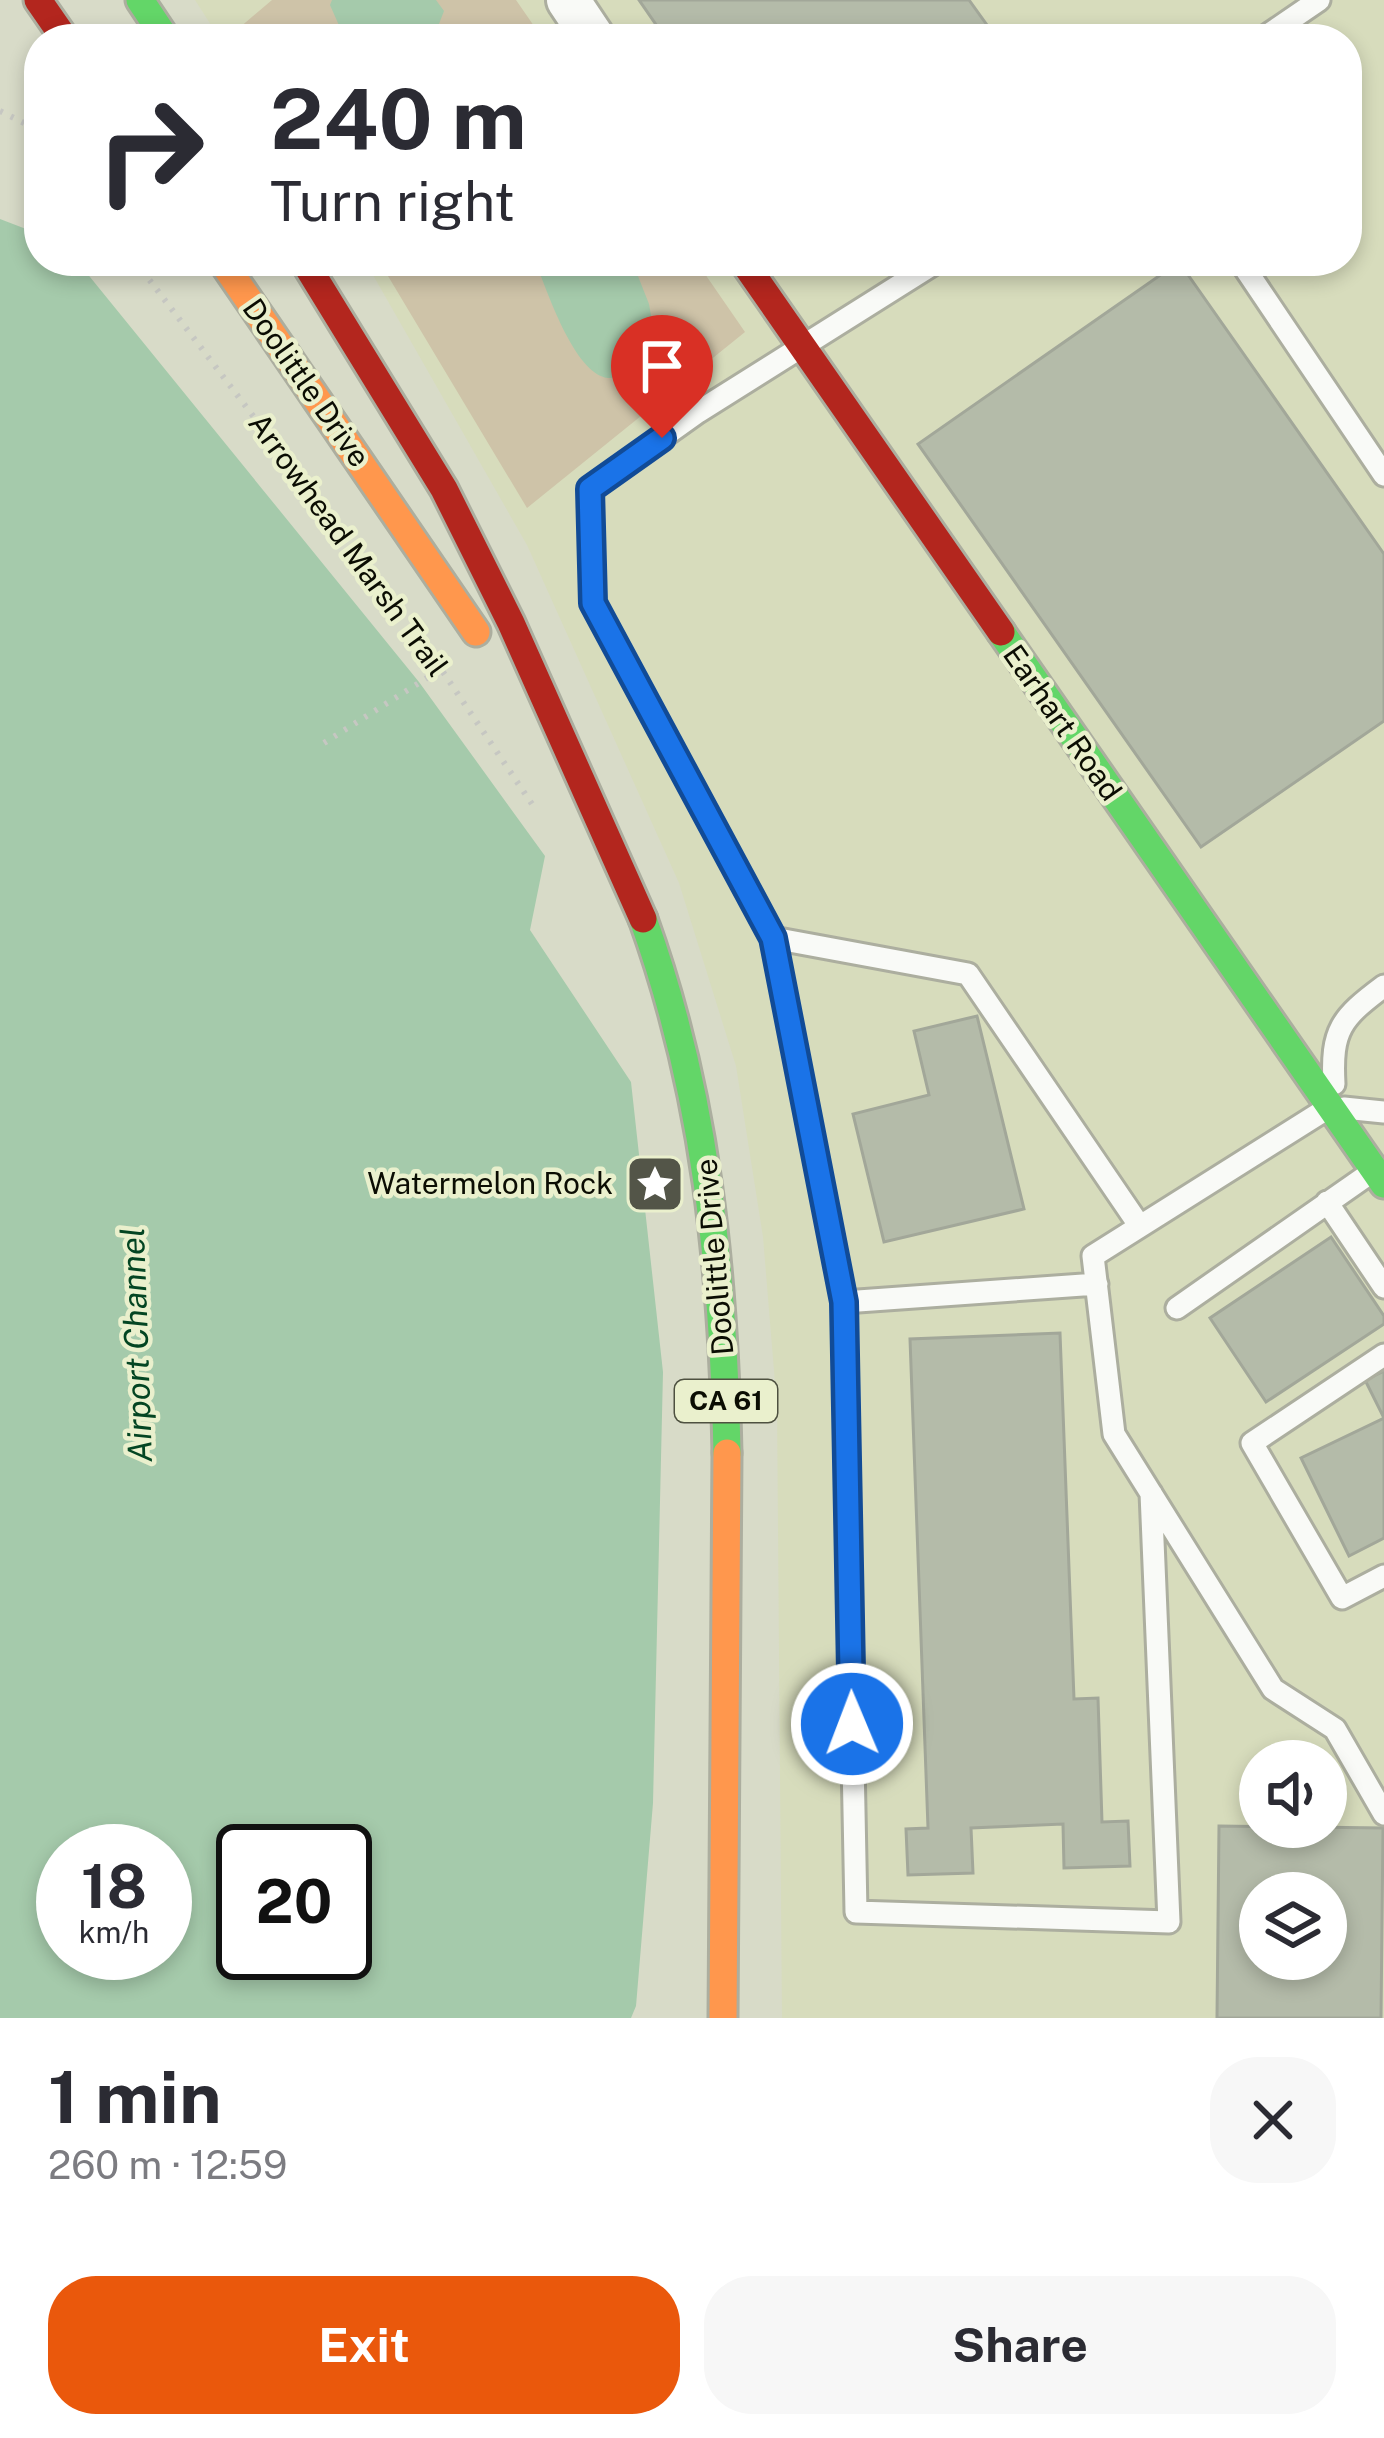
<!DOCTYPE html>
<meta charset="utf-8">
<style>
:root{--surface:#fff;--page:#f7f7f7;--text:#2b2b33;--muted:#7c7c81;--accent:#ea580c}
body{margin:0;font-family:"Public Sans",sans-serif;background:var(--page);color:var(--text);height:100vh;display:flex;flex-direction:column;font-size:45px;white-space:nowrap}
*{box-sizing:border-box;margin:0}
p{font-size:39px;color:var(--muted)}
.icon{flex:none;width:66px;height:66px;fill:none;stroke:currentColor;stroke-width:2;stroke-linecap:round;stroke-linejoin:round}
.map{position:relative;height:2018px;overflow:hidden}
.panel{display:flex;flex-direction:column;background:var(--surface);flex:1}
.panel>*{flex:none}
.guide{position:absolute;left:24px;top:24px;width:1338px;height:252px;border-radius:48px;box-shadow:0 6px 18px #0003;background:#fff;color:var(--text);overflow:hidden}
.tools{position:absolute;left:1239px;top:1740px;display:grid;gap:24px}
.tools a{display:grid;place-items:center;width:108px;height:108px;border-radius:50%;background:var(--surface);box-shadow:0 6px 18px #0003;font-size:60px}
.speed{position:absolute;left:36px;top:1824px;display:flex;gap:24px;font-size:60px;font-weight:700;text-align:center}
.speed>*{display:grid;place-content:center;width:156px;height:156px;border-radius:50%;background:var(--surface);box-shadow:0 6px 18px #0003;line-height:1}
.speed small{font-size:30px;font-weight:400}
.speed .limit{border:6px solid #111;border-radius:18px;background:#fff;color:#111}
.pin{position:absolute;display:grid;place-items:center;width:102px;height:102px;color:#fff;margin:-123px -51px;border-radius:50% 50% 50% 0;rotate:-45deg;box-shadow:0 0 12px #0007}
.pin .icon{rotate:45deg}
.me{position:absolute;width:132px;margin:-66px;rotate:359deg;stroke-linejoin:round;filter:drop-shadow(0 0 9px #0008)}
.turn{display:flex;align-items:center;gap:42px;height:252px;padding:0 48px;font-size:54px}
.turn .icon{width:156px;height:156px;stroke-width:2.5}
.turn b{display:block;font-size:84px;line-height:102px}
.round{display:grid;place-items:center;flex:none;width:126px;height:126px;border-radius:48px;background:var(--page)}
.headline{display:flex;align-items:center;justify-content:space-between;height:204px;padding:0 48px}
h1{font-size:72px;font-weight:700;line-height:90px}
.cta{display:flex;gap:24px;margin-top:auto;padding:24px 48px}
.cta a{flex:1;height:138px;border-radius:48px;background:var(--accent);color:#fff;font-size:48px;font-weight:700;line-height:138px;text-align:center}
.cta a+a{background:var(--page);color:var(--text)}
.map>svg:first-child{display:block}
</style>
<div class="map">
<svg width="1384" height="2018" viewBox="0 0 1384 2018">
<rect width="100%" height="100%" fill="#d8dbc8"/>
<path fill="#d7dcbc" fill-rule="evenodd" d="M195,0H1384V2018H782L777,1407L763,1237L736,1066L679,883L527,545L365,261H1347V39H220ZM1260,1761H1326V1827H1260ZM1260,1893H1326V1959H1260Z"/>
<path fill="#cec3a8" d="M272,0H516L543,39H246L239,28Z
M379,261H696L745,332L527,508Z"/>
<path fill="#a5caab" fill-rule="evenodd" d="M332,0H436L444,11L437,29L447,39H345L330,5Z
M0,219L39,234V261H77L419,682L545,856L530,930L631,1082L663,1372L653,1803L636,2006L631,2018H0ZM165,1851V1953H63V1851ZM243,1851H345V1953H243Z
M535,261H632L649,304L657,350L645,369C634,372 619,379 608,378C574,374 547,290 535,261Z"/>
<path fill="#b4bba9" stroke="#a2a799" stroke-width="3" fill-rule="evenodd" d="M639,0H969L997,39H666Z
M1179,262L1384,554V721L1201,847L918,444Z
M977,1016L1024,1209L884,1242L853,1114L929,1095L914,1031Z
M1331,1237L1384,1316V1324L1266,1402L1210,1318Z
M1060,1333L1074,1699L1098,1698L1102,1822L1128,1821L1130,1866L1064,1868L1063,1824L971,1828L973,1873L908,1875L906,1829L928,1828L910,1339Z
M1384,1371V1538L1349,1556L1301,1458L1384,1418L1365,1380Z
M1219,1826L1383,1828L1381,2018H1217ZM1260,1893H1326V1959H1260Z"/>
<g fill="none" stroke-linecap="round" stroke-linejoin="round">
<defs>
<path id="lane" d="M1262,39L1319,0
M1240,261L1384,475
M773,938L593,603L590,489L698,412L938,261
M1334,1084C1331,1030 1341,1018 1384,986
M1328,1108L1093,1256L1114,1434L1273,1689L1335,1729L1384,1814
M1344,1108L1384,1112
M1327,1202L1384,1287
M1097,1284L844,1302L773,938L968,974L1139,1225
M844,1302L856,1912L1169,1922L1151,1493
M1177,1308L1369,1174
M1384,1355L1252,1443L1342,1598L1384,1576"/>
<path id="street" d="M568,0L594,39"/>
<path id="fast" d="M140,0L166,39
M1001,632L1384,1184
M643,919C706,1094 723,1269 727,1453"/>
<path id="slow" d="M222,261L476,632
M723,2018L727,1453"/>
<path id="jam" d="M38,0L65,39
M304,261L444,489L511,623L643,919
M743,261L1001,632"/>
</defs>
<use href="#lane" stroke="#acae9f" stroke-width="27"/>
<use href="#street" stroke="#acae9f" stroke-width="48"/>
<use href="#fast" stroke="#acae9f" stroke-width="33"/>
<use href="#slow" stroke="#acae9f" stroke-width="33"/>
<use href="#jam" stroke="#acae9f" stroke-width="33"/>
<path stroke="#c6c7c2" stroke-width="6" stroke-dasharray="3 9" stroke-linecap="butt" d="M0,111L32,127L39,136
M135,261L340,530
M443,672L536,810
M324,743L441,669"/>
<use href="#lane" stroke="#f9faf7" stroke-width="21"/>
<use href="#street" stroke="#f9faf7" stroke-width="42"/>
<use href="#fast" stroke="#63d668" stroke-width="27"/>
<use href="#slow" stroke="#ff974d" stroke-width="27"/>
<use href="#jam" stroke="#b3261e" stroke-width="27"/>
</g>
<g fill="none" stroke-linecap="round" stroke-linejoin="round">
<defs>
<path id="route" d="M662,438L590,489L593,603L773,938L844,1302L852,1724"/>
</defs>
<use href="#route" stroke="#114b97" stroke-width="30"/>
<use href="#route" stroke="#1a73e8" stroke-width="21"/>
</g>
<defs>
<symbol id="sight-square" viewBox="-11 -11 22 22"><rect x="-9" y="-9" width="18" height="18" rx="4" fill="#535548" stroke="#eaf0cd"/><path d="M0-6L1.8-2.2L6-1.7L2.9 1.2L3.7 5.4L0 3.3L-3.7 5.4L-2.9 1.2L-6-1.7L-1.8-2.2Z" fill="#fff"/></symbol>
</defs>
<g fill-rule="evenodd">
<use href="#sight-square" x="622" y="1151" width="66" height="66"/>
</g>
<g text-anchor="middle" stroke-width="9" stroke-linejoin="round" paint-order="stroke">
<rect fill="#eaf0cd" stroke="#4e5140" stroke-width="3" x="675" y="1380" width="102" height="42" rx="9"/>
<g font-size="27" font-weight="bold" fill="#0b0d03">
<text x="726" y="1410">CA 61</text>
</g>
<g font-size="30" fill="#0b0d03" stroke="#eaf0cd">
<text transform="translate(306 383) rotate(55)" y="10">Doolittle Drive</text>
<text transform="translate(348 545) rotate(54)" y="10">Arrowhead Marsh Trail</text>
<text transform="translate(1062 723) rotate(55)" y="10">Earhart Road</text>
<text transform="translate(715 1257) rotate(-95)" y="10">Doolittle Drive</text>
</g>
<g font-size="30" fill="#0b0d03" stroke="#eaf0cd" text-anchor="end">
<text x="613" y="1194">Watermelon Rock</text>
</g>
<g font-size="33" font-style="italic" fill="#034522" stroke="#eaf0cd">
<text transform="translate(136 1345) rotate(-92)" y="12">Airport Channel</text>
</g>
</g>
</svg>
<div class="tools">
<a><svg class="icon" aria-label="sound" viewBox="0 0 24 24"><path d="M4 9h4l5-4v14l-5-4H4zM17 9q2 3 0 6"/></svg></a>
<a><svg class="icon" aria-label="layers" viewBox="0 0 24 24"><path d="M12 4l9 5-9 5-9-5zM3 14l9 5 9-5"/></svg></a>
</div>
<div class="speed"><div>18<small>km/h</small></div><div class="limit">20</div></div>
<div class="pin" style="left:662px;top:438px;background:#d93025"><svg class="icon" aria-label="arrive" viewBox="0 0 24 24"><path d="M6 21V4h12l-3 4 3 4H6"/></svg></div>
<svg class="me" style="left:852px;top:1724px" viewBox="-20 -20 40 40"><circle r="17" fill="#1a73e8" stroke="#fff" stroke-width="3"/><path d="M0-11L8 9 0 5-8 9z" fill="#fff"/></svg>
<div class="guide">
<div class="turn"><svg class="icon" aria-label="right" viewBox="0 0 24 24"><path d="M7 20v-9h11M14 6l5 5-5 5"/></svg><div><b>240 m</b>Turn right</div></div>
</div>
</div>
<section class="panel">
<div class="headline"><div><h1>1 min</h1><p>260 m · 12:59</p></div><a class="round"><svg class="icon" aria-label="close" viewBox="0 0 24 24"><path d="M6 6l12 12M18 6L6 18"/></svg></a></div>
<div class="cta"><a>Exit</a><a>Share</a></div>
</section>
